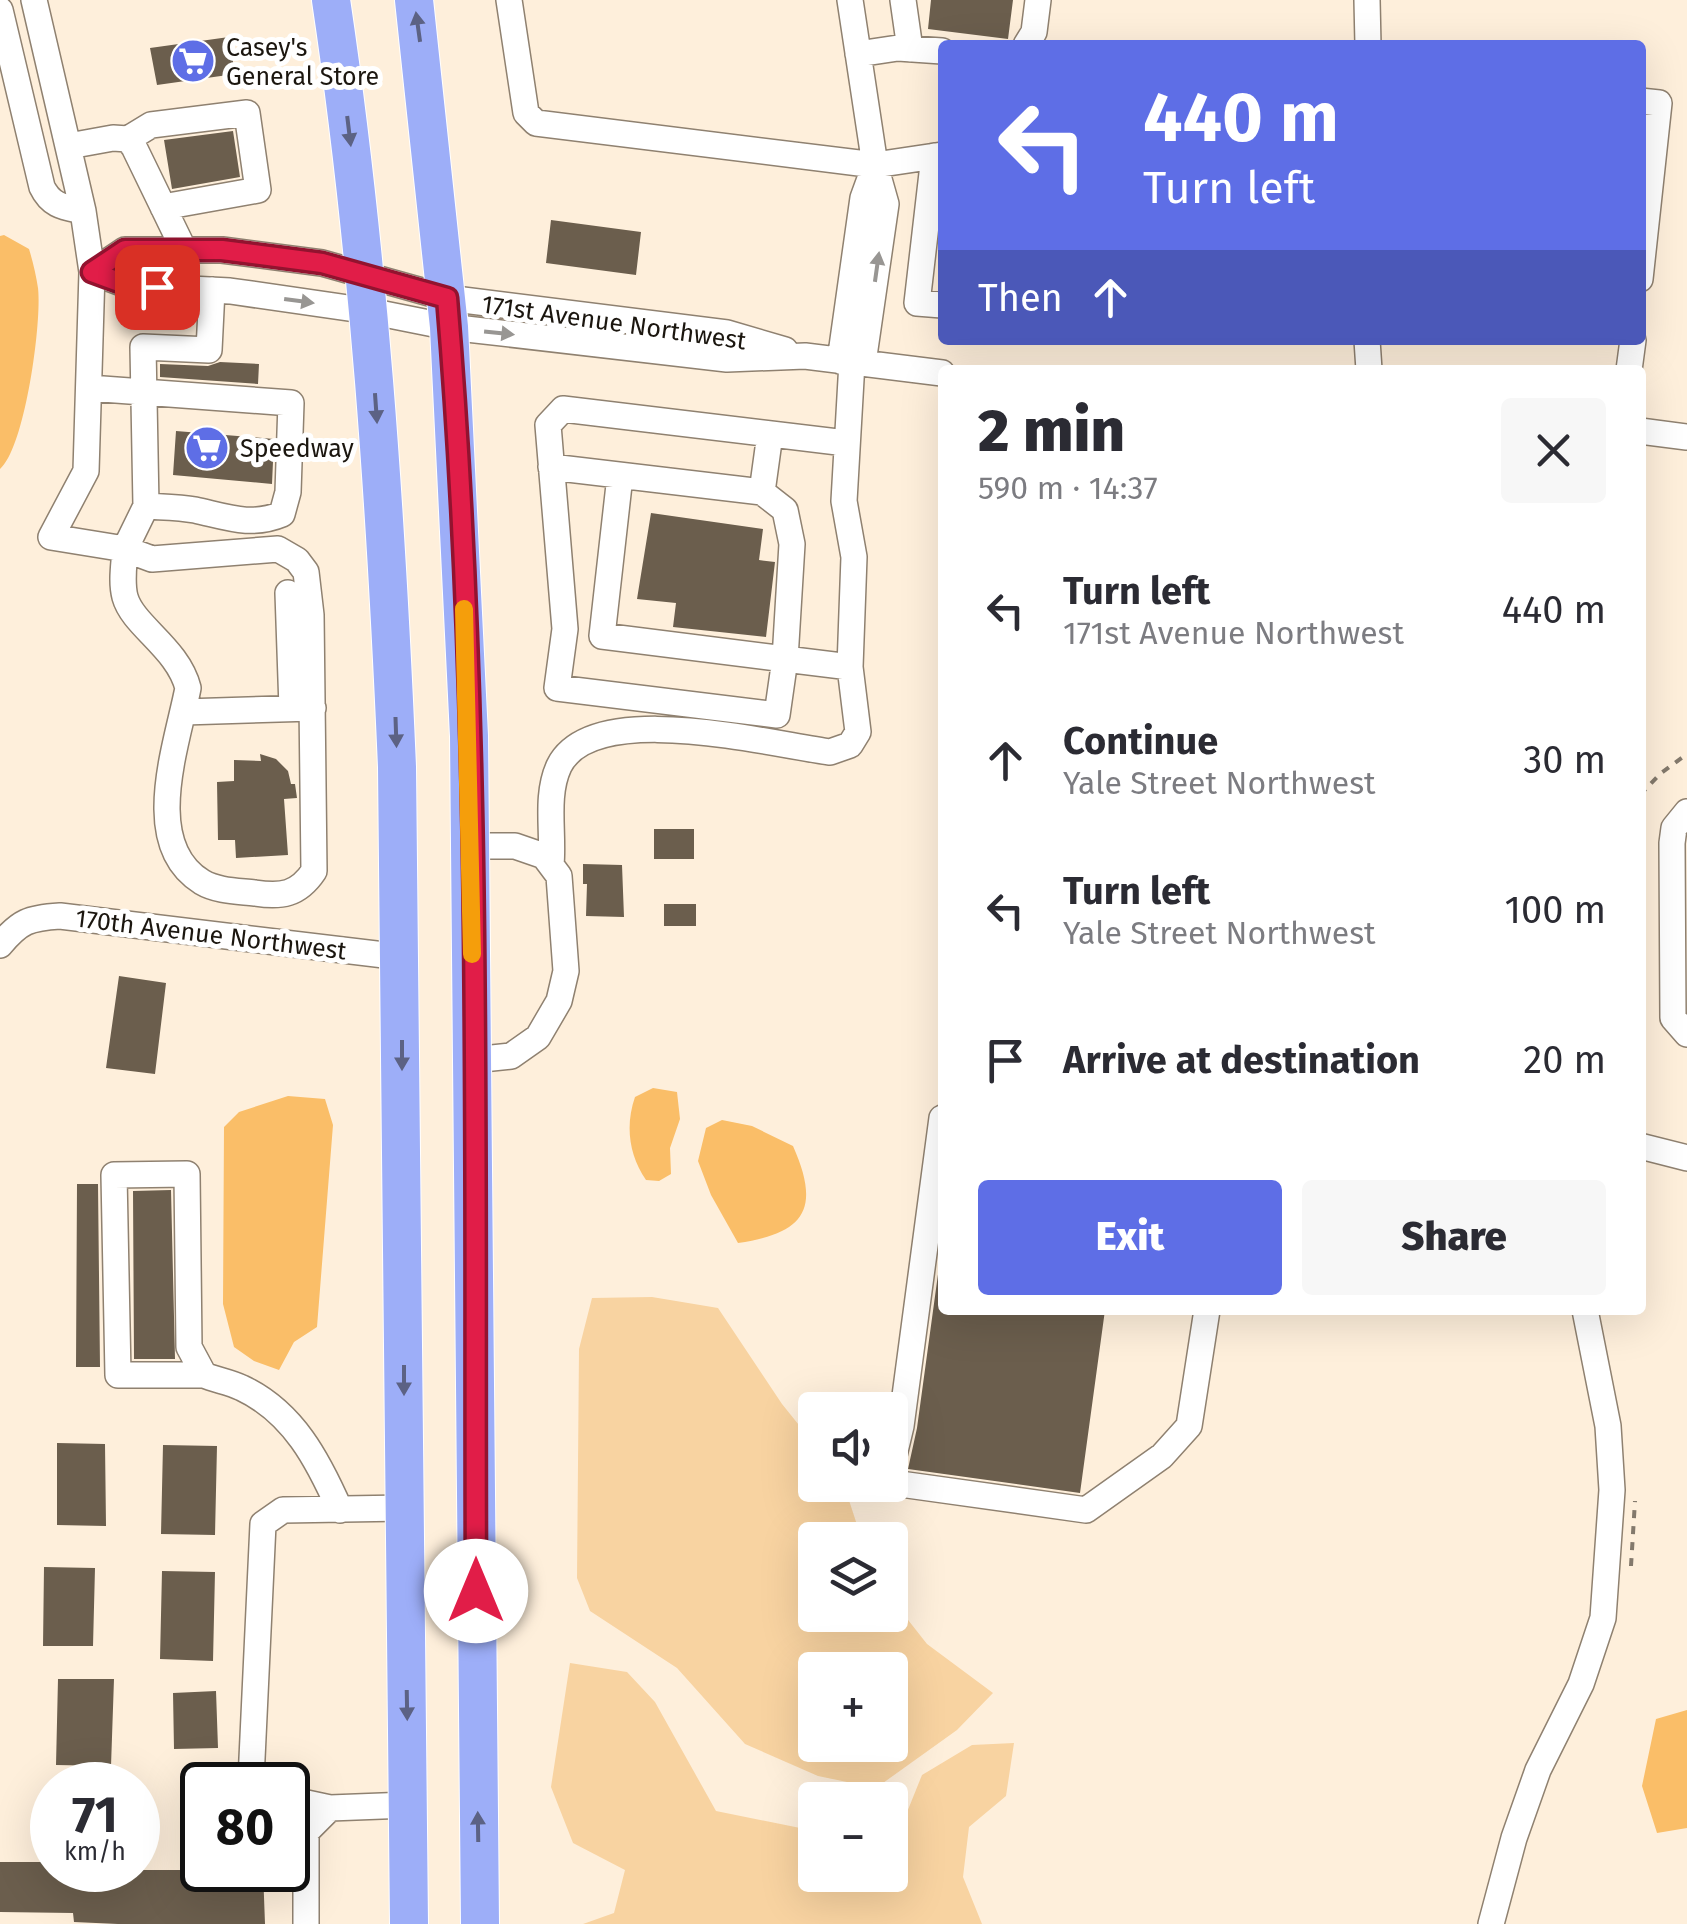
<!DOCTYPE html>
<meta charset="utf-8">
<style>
:root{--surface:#fff;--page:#f7f7f7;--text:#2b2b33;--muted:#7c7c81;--accent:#5e6ee6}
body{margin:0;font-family:"Fira Sans",sans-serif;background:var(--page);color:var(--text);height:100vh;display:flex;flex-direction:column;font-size:38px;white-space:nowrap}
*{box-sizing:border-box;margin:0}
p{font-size:32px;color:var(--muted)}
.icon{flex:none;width:55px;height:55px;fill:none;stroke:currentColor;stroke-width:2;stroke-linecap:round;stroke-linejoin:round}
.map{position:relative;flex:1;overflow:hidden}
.panel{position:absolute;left:938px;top:365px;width:708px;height:950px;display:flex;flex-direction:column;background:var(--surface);border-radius:10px;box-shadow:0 10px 40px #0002}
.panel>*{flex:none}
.hud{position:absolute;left:938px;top:40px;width:708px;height:305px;border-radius:10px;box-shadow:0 10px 40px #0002;background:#5e6ee6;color:#fff;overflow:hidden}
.buttons{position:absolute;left:798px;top:1392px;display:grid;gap:20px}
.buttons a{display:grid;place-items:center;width:110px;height:110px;border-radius:10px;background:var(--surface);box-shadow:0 10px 40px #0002;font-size:50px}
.speed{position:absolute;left:30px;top:1762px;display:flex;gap:20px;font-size:50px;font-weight:700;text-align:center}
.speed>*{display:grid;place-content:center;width:130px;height:130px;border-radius:50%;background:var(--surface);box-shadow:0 10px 40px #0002;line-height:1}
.speed small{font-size:25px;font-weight:400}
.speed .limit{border:5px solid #111;border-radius:15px;background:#fff;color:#111}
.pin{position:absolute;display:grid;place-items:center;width:85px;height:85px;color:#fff;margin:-42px;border-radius:20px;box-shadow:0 5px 15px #0006}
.me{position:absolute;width:110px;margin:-55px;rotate:0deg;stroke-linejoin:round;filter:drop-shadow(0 0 8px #0008)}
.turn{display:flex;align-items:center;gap:35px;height:210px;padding:0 40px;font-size:45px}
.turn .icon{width:130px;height:130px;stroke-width:2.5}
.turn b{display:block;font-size:70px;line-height:85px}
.then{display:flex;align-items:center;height:95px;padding:0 40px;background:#0003;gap:20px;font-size:38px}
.round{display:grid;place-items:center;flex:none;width:105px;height:105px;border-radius:10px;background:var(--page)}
.headline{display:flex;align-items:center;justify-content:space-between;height:170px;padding:0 40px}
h1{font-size:60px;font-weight:800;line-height:75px}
.action{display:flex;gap:20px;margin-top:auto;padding:20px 40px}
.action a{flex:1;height:115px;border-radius:10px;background:var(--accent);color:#fff;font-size:40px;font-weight:800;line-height:115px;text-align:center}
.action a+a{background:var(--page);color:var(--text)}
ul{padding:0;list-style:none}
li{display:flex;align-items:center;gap:30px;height:150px;padding:0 40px}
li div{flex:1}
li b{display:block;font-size:38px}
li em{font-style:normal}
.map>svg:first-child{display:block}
</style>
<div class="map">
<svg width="1687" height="1924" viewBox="0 0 1687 1924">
<rect width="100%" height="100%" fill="#feefdb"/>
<path fill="#f8d3a1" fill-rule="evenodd" d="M652,1297L718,1308L782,1404L815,1445V1485H844L862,1540H815V1615H890V1597L927,1644L993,1693L957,1730L876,1788L818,1776L745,1744L677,1668L590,1611L577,1578L579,1349L592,1298ZM815,1670H890V1745H815Z
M570,1663L627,1672L655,1702L716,1811L815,1831V1875H890V1842H895L922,1775L972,1745L1014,1743L1006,1796L969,1827L963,1877L982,1924H583L614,1913L625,1870L573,1843L551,1787Z"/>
<path fill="#fabe68" d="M4,235L29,249C33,262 36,275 38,288C42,322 25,448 0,469V236Z
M653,1088L677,1092L680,1119L670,1148L671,1174L659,1181L646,1180C629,1155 625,1126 635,1097Z
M288,1096L325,1099L333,1125L317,1327L294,1342L279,1370L254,1361L234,1347L223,1304L224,1127L239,1112Z
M722,1120L752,1126L793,1146C821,1209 805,1233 738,1243L711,1195L698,1161L706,1128Z
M1687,1710V1828L1657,1833L1642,1786L1656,1719Z"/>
<path fill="#6b5e4d" d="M931,0H1013L1008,39L928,29Z
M229,37L235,74L157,85L150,48Z
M233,131L240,177L172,189L164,140Z
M551,220L641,232L636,275L546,263Z
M220,362L259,364L258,384L160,377V364L208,366Z
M176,431L274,439L272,484L173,475Z
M651,513L763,529L759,560L775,562L766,637L673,627L676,603L637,599Z
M260,754L276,759L288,771L291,784H295L297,798L284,799L288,855L236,858L235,840H218L217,782L234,781V760L261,761Z
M654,829H694V859H654Z
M583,864L622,865L624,917L586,916L587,884H583Z
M664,904H696V926H664Z
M119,976L166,983L155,1074L106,1068Z
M77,1184H98L100,1367H76Z
M171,1190L175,1359H134L133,1191Z
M939,1267L942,1268V1310H1105L1080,1493L908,1469L917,1428Z
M57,1443L105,1444L106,1526L57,1525Z
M163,1445L217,1446L215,1535L161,1534Z
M44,1567L95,1568L93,1646H43Z
M162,1571L215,1572L213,1661L160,1659Z
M58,1679H114L111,1766L56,1765Z
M216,1691L218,1748L174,1749L173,1693Z
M0,1862H52V1870H263L265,1924H118L74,1922L73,1913L0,1912Z"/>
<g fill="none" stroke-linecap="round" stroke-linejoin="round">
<defs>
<path id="minor" d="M34,0L83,211L92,272L86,471L51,537L125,549C124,565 121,582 125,597C133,626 178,648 188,688C177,745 140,844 202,882C217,891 238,891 255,893C281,897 298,895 314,871L311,615L306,572L297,560L278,549L152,559L125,549L146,506C162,507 180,507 195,510C227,517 251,527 282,514L288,492L291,403L89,388
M509,0L526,113L536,123L875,165L942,155
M850,0L875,165L886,204L863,363
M903,0L910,49
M1367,0L1368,45
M0,10L42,187C51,206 64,207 83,211
M1026,45L1034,32L1038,0
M858,54L898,48L942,51
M1640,101L1659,103L1640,279
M128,139L151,125L247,113L258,190L163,207
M69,146L113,138L128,139L134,147L184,250
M934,156L917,303L942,305
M92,272L130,286L230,291L369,311L449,327L727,359L805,356L942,373
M92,272L125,250H222L322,263L447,298L727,333L785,350
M1367,340L1369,370
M840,361L863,198L875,165
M1629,370L1633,340
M1640,431L1687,437
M846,443L563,409L548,425L565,629L557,688L777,715L785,659L850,667
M551,467L762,492
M620,476L602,636L785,659L792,544L785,510L762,492L770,434
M146,506L143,347L209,350L212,290
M288,593L292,708
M184,712L313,708
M1687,812L1674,828L1672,843L1673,1018L1687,1034
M471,846H515L544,856L559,876L566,971L559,1001L538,1037L511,1056L473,1060
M551,865C554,833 545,796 559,766C593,698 769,744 830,752L850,745L858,732L850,667L854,557L844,501L852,362
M0,945C20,921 29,918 60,916L401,957
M1640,1146L1687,1158
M204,1375H118L114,1175L187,1174L189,1347L204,1375C216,1380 230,1382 242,1388C293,1412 318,1460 340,1510
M890,1472L901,1426L942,1118
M890,1478L893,1483L1086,1510L1162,1456L1189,1426L1207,1310
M254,1785L251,1780L263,1524L283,1510L405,1508
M288,1799L330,1808L408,1805
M306,1924V1832L330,1808
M1491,1924L1514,1838L1538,1770L1581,1684L1603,1618L1612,1490L1608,1426L1585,1310"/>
<path id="highway" d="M331,0C369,254 386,511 397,767L409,1924
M414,0L449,327L469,736L480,1924"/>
</defs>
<use href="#minor" stroke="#8f8170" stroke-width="28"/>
<use href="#highway" stroke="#fff" stroke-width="40"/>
<path stroke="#83796c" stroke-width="4" stroke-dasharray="8 8" stroke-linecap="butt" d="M1640,795L1660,774L1687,754
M1631,1566L1635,1501"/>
<use href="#minor" stroke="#fff" stroke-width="25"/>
<use href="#highway" stroke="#9daef8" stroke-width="38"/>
</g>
<defs><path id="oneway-solid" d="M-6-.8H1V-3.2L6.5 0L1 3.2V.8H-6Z" transform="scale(2.5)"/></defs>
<g fill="#5c6284">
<use href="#oneway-solid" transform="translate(418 27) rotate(-98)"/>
<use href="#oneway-solid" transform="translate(349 131) rotate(83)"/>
<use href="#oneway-solid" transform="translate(376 408) rotate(86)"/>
<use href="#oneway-solid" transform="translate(396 732) rotate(88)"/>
<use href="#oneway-solid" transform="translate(402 1055) rotate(90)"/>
<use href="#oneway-solid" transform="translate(404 1380) rotate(90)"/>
<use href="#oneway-solid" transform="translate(407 1705) rotate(89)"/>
<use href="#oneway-solid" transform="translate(478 1827) rotate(-91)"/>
</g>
<g fill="#989693">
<use href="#oneway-solid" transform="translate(877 267) rotate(-82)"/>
<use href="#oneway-solid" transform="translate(299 301) rotate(8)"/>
<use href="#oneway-solid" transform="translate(499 333) rotate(6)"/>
</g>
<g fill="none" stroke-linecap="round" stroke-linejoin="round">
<defs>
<path id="route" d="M157,287L130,286L92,272L125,250H222L322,263L447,298C483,727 474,1160 476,1591"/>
</defs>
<use href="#route" stroke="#92132f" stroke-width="25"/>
<use href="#route" stroke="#e11d48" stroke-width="18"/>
<path stroke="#f59e0b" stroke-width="18" d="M464,609L472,954"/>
</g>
<defs>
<symbol id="supermarket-disc" viewBox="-11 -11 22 22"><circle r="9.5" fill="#5e6ee6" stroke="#fff"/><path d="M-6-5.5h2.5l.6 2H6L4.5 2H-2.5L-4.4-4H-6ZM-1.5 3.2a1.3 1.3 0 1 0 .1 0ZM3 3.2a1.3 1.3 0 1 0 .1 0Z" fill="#fff"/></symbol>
</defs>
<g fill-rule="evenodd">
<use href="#supermarket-disc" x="168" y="36" width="50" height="50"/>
<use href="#supermarket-disc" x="182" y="423" width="50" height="50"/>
</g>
<g text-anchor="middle" stroke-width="10" stroke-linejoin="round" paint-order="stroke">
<g font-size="25" fill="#1b160f" stroke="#fff" text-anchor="start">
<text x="226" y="56">Casey's<tspan x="226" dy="29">General Store</tspan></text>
<text x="240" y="457">Speedway</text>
</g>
<g font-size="25" fill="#1b160f" stroke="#fff">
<text transform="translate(614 322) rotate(8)" y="9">171st Avenue Northwest</text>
<text transform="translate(211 934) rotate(7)" y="9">170th Avenue Northwest</text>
</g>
</g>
</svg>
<div class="buttons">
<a><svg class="icon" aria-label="sound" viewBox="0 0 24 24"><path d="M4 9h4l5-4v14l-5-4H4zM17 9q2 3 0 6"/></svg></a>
<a><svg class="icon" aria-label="layers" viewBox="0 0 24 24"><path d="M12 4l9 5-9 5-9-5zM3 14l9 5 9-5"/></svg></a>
<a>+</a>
<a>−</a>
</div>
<div class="speed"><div>71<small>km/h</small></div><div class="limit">80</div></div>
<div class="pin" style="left:157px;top:287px;background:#d93025"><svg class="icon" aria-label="arrive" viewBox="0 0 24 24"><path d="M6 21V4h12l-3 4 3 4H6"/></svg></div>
<svg class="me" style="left:476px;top:1591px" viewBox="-20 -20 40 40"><circle r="19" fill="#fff"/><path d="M0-13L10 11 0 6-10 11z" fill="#e11d48"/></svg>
<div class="hud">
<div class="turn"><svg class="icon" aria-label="left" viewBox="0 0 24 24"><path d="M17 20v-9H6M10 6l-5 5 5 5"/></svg><div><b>440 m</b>Turn left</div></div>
<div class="then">Then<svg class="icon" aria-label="ahead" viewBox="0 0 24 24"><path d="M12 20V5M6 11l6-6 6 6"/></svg></div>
</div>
<section class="panel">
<div class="headline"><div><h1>2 min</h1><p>590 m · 14:37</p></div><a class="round"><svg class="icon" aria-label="close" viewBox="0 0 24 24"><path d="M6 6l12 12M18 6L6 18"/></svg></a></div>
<ul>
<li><svg class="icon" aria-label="left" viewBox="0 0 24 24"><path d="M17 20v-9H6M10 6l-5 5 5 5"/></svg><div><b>Turn left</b><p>171st Avenue Northwest</p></div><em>440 m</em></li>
<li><svg class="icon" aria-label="ahead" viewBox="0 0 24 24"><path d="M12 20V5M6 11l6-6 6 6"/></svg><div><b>Continue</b><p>Yale Street Northwest</p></div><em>30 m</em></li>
<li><svg class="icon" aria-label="left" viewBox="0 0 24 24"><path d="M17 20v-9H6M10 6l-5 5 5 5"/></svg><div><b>Turn left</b><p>Yale Street Northwest</p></div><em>100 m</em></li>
<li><svg class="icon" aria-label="arrive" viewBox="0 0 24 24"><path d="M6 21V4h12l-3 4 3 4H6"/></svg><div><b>Arrive at destination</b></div><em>20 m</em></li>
</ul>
<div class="action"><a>Exit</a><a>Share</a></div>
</section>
</div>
